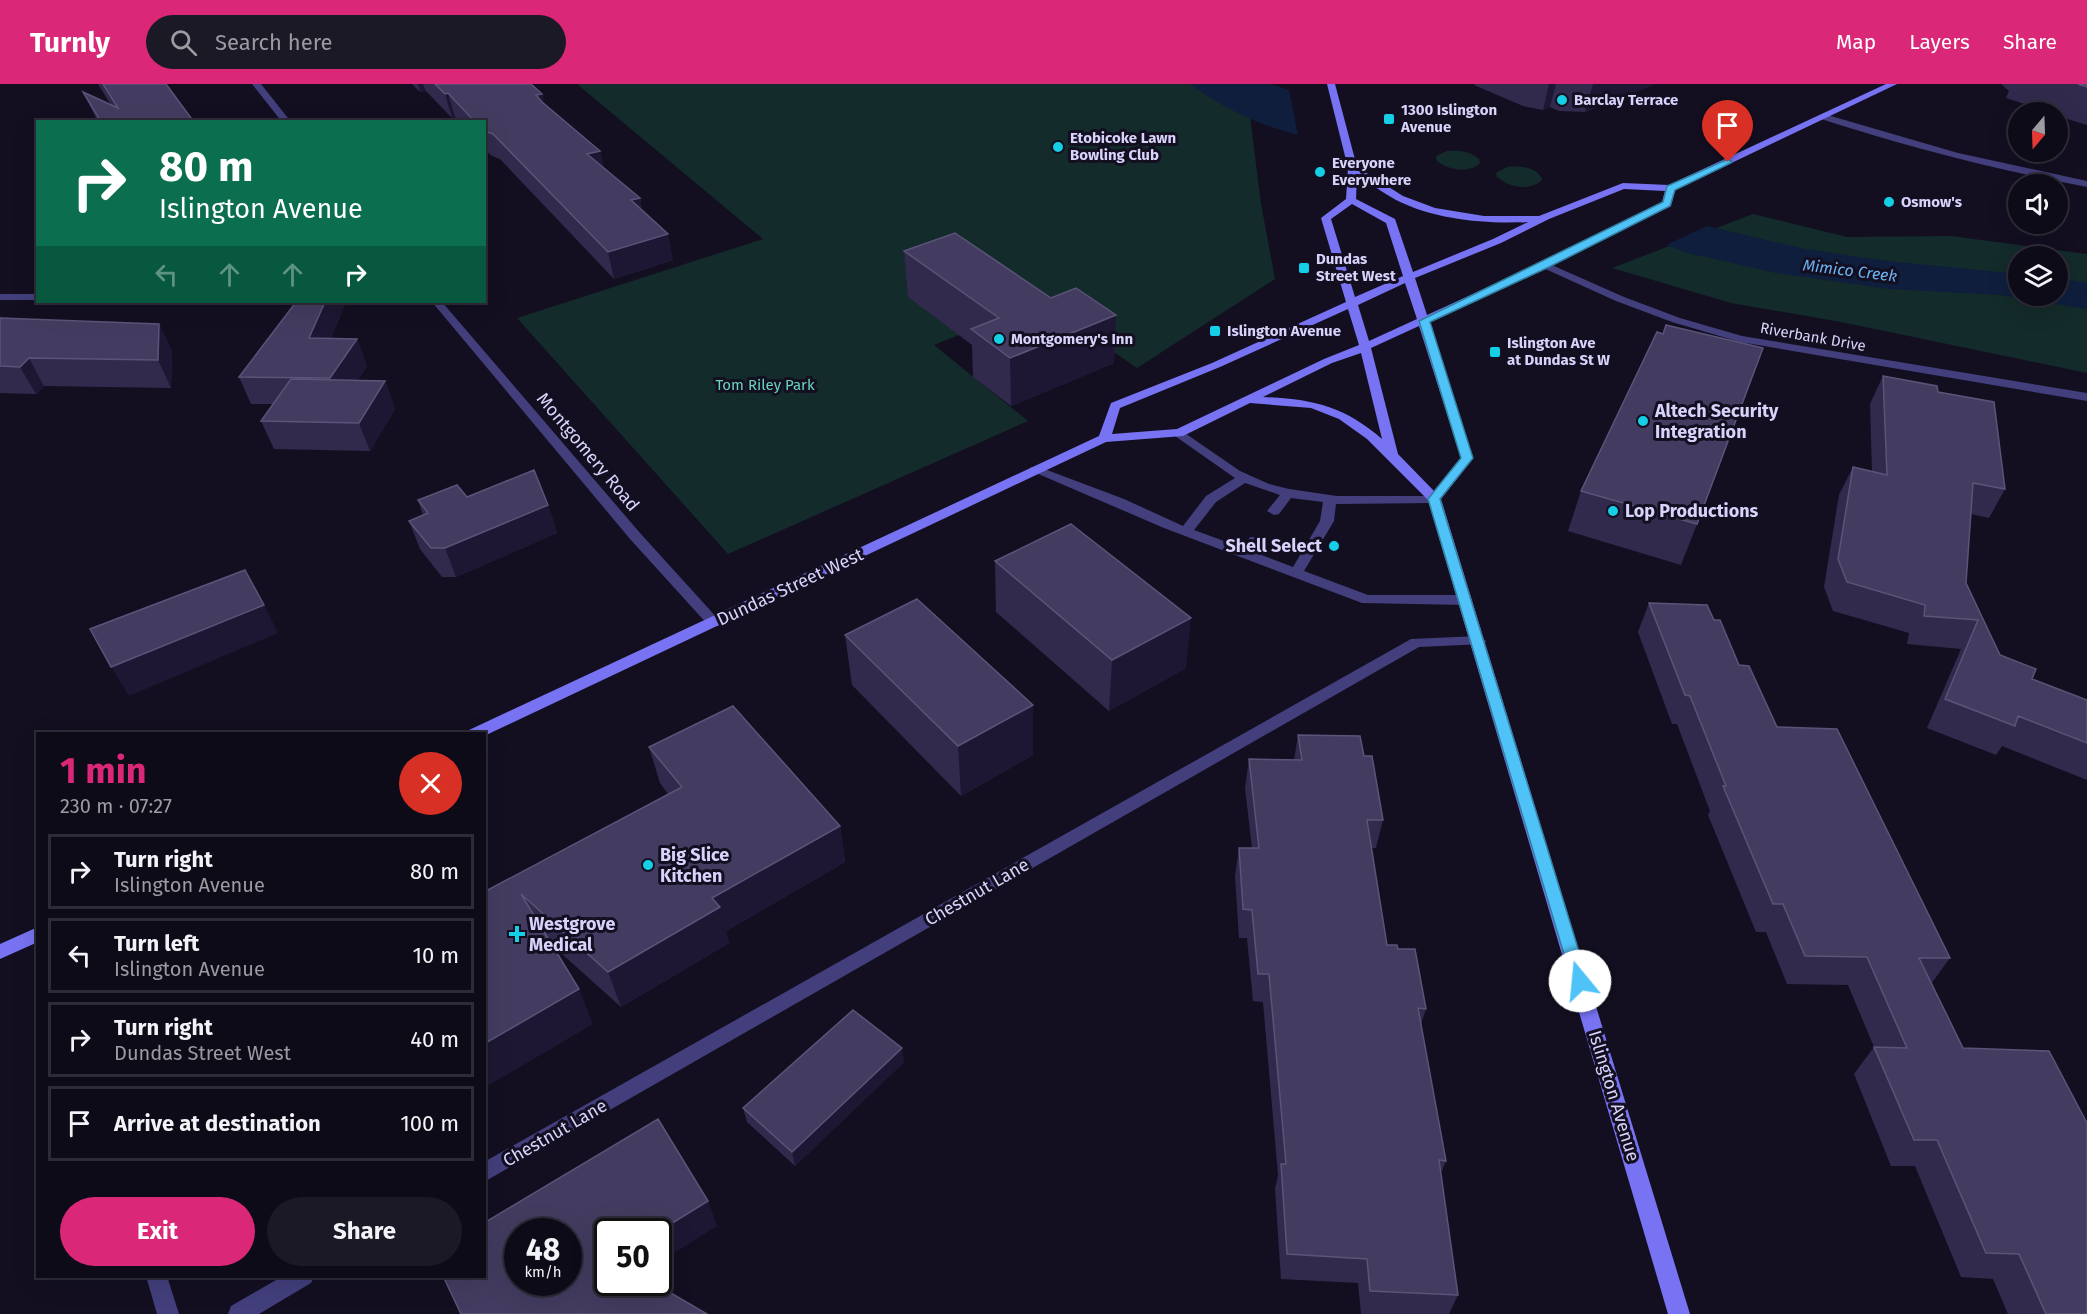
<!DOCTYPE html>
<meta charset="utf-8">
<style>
:root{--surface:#0e0b19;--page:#1c1926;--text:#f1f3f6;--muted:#9b9ba2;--line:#2e2b38;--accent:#db2777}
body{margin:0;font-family:"Fira Sans",sans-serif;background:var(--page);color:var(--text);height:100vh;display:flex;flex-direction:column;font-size:22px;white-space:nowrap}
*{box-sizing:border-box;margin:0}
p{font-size:20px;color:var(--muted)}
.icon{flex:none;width:33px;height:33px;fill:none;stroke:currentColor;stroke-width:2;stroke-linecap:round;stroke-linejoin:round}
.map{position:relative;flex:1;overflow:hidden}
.panel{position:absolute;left:36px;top:648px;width:450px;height:546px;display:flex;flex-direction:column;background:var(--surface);border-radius:0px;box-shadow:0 6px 24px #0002,0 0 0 2px var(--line)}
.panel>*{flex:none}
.top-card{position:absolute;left:36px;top:36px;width:450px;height:183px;border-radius:0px;box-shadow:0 6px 24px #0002,0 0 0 2px var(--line);background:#0b6e4f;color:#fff;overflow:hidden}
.needle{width:39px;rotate:199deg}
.controls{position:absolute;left:2008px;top:18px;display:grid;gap:12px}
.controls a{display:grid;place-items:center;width:60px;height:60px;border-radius:50%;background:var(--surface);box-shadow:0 6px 24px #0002,0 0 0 2px var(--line);font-size:30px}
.speed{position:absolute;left:504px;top:1134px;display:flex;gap:12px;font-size:30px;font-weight:700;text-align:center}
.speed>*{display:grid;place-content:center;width:78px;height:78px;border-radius:50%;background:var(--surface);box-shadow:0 6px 24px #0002,0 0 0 2px var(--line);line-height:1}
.speed small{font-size:15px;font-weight:400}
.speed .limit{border:3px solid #111;border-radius:9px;background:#fff;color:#111}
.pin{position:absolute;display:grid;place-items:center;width:51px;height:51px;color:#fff;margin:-62px -26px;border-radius:50% 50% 50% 0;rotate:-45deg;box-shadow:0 0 6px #0007}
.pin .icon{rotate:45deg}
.me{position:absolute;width:66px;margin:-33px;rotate:343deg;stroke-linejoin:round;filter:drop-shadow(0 0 4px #0008)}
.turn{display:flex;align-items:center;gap:21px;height:126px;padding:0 24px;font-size:27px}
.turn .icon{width:78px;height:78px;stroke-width:2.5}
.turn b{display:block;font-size:42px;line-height:51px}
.lanes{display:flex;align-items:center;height:57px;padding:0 24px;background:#0003;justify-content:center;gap:30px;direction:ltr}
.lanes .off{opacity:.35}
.round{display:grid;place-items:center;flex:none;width:63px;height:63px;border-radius:32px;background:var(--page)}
.summary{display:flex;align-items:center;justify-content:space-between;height:102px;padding:0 24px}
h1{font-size:36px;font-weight:700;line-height:45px;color:var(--accent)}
.button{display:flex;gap:12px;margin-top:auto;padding:12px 24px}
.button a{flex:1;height:69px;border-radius:36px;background:var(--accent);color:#fff;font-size:24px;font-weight:700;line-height:69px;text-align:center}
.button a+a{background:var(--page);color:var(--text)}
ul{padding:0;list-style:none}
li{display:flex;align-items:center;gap:18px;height:75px;margin:0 12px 9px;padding:0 12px;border:3px solid var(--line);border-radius:0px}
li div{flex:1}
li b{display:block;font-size:22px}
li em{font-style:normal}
header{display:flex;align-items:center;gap:36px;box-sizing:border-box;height:84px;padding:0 30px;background:var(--accent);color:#fff}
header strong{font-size:28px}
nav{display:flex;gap:33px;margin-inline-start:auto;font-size:21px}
.search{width:420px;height:54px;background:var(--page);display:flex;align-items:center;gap:15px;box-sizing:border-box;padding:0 21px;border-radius:33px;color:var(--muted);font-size:22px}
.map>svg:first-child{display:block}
</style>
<header>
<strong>Turnly</strong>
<div class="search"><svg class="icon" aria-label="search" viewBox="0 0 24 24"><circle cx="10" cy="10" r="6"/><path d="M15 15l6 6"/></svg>Search here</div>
<nav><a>Map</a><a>Layers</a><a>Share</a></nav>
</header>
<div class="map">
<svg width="2087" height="1230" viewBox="0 0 2087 1230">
<rect width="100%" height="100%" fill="#130f21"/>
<path fill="#132b2a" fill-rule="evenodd" d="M577,0H1246L1261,120L1275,195L1137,284L1041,218L934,261L1028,337L728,470L517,234L763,155Z
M1447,67C1459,66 1470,67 1479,75L1480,79C1469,90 1448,86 1437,77L1436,72Z
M1507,83C1519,82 1538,82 1542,96C1530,108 1508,103 1497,93L1496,89Z
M1753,130L1847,153L1951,152L2087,170V289L1841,238L1731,219L1612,184ZM2019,172H2058V212H2019Z"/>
<path fill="#0e1e3c" d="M1190,0H1271L1289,6L1298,51C1258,41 1223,24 1190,0Z
M1707,142L1805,165L1887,177L2019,190V212H2058V194L2087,199V225L2000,211L1889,205L1776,189L1688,169L1666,161Z"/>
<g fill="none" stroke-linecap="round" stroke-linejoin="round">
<path fill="#423f7c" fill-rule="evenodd" d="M1179,345L1240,387L1269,400L1289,405L1337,412H1439L1440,415L1439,418L1434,419L1336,420L1334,437L1304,487L1368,511H1466L1473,516L1466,521L1362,519L1164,444L1029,386L1031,383H1039L1124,415L1183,442L1206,412L1235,394L1175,352L1173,349ZM1245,399L1280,411L1267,427L1274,431L1279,430L1291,414L1323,418L1320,437L1293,483L1254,468L1262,456L1260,453H1250L1243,464L1194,446L1216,418Z
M1479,552L1486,557L1484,560L1419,563L484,1098V1078L1411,555Z
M283,1192H314L311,1199L259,1230H228L231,1222Z"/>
<path fill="#423f7c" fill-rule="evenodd" d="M252,0H261L291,38H282Z
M1824,30L1958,69L2087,97V103C1997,86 1908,63 1821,35V31Z
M1545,178L1624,213L1680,234L1742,252L2087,309V317L1740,258L1672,238L1616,217L1541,183L1540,181Z
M0,210H38V216H0Z
M432,218H442L640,449L719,536L721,539L719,542H709L630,455Z
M146,1192H167L179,1230H157Z"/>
<path fill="#7773f3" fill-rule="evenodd" d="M1327,0H1335L1357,83L1403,112L1435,124L1484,132H1539L1623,99L1669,101L1886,0H1897L1675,106L1671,122L1549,183L1429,238L1473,374L1441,415L1690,1230H1668L1428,416L1367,355L1339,335L1311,324L1250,319L1183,352L1106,358L484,652V650H467L469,646L1099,352L1111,319L1212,279L1346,218L1321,134L1346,115L1348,84ZM1357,91C1370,99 1383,109 1396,116C1436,136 1484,140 1528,138L1493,155L1413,188L1395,135L1356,115ZM1624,105L1665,107L1662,118L1541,179L1427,231L1415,194L1501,159L1549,135ZM1352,120L1386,139L1403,192L1355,213L1331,135ZM1405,199L1417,235L1369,257L1358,221ZM1348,225L1359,261L1324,275L1177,345L1112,350L1120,324L1220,283ZM1419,242L1461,374L1434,407L1398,370L1371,264ZM1361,269L1382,355C1344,322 1312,315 1263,313L1332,279Z
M38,843V858L0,875V860Z"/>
</g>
<path fill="#322a4d" d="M98,0H166L194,38H98L83,8L111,21Z
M412,0H531L544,19L600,67L604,85L640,114L642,126L673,176L614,195L500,75L492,72L484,65V38H459L455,33L452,34L426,7L420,8Z
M1475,0H1655L1585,28L1559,27L1550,23L1543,26L1523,22L1474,1Z
M2001,0H2087V41L2058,32V28H2049L2006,14L2009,7Z
M904,167L1051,214L1116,231L1114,279L1011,322L973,293L972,261L908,213Z
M346,218L331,254L357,255L367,282L357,297H385L395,325L370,367L274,365L261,337L273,320H251L239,293Z
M0,234L159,240L172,267L171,304L44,302L36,310L0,309Z
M1883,292L1938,308L2005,405L1989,434L1971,430L1966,499L2000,571L2032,595L2087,616V696L2002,662L1996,671L1927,644L1961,565L1907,560L1909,549L1833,527L1824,503L1839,411L1853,383L1872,388L1870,320Z
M1581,407L1697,440L1681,481L1568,447Z
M467,413L548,421L557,449L456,493H442L420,465L409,437L423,431L418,416Z
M995,477L1186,584L1109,627L996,528Z
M1649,519L1714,536L1739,581L1777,643L1950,874L1931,900L2087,1230H2008L1993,1195L1961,1193L1915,1082H1891L1854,990L1874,963L1848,901L1787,900L1766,848H1756L1708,731L1710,727L1677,640H1672L1638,548Z
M845,551L1033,671L961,712L852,601Z
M1298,651L1364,672L1383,736L1376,764H1371L1387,861L1398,865L1426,925L1421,940L1446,1077L1441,1089L1458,1211L1449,1230H1361L1358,1199L1281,1195L1275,1105L1278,1091L1263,918L1253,917L1247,854H1239L1235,792L1239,764H1252L1245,704L1249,675L1294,676Z
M649,663L840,742L845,778L726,847L729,859L621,923L552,861L593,940L484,808L668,710L660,699Z
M904,978L795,1082L747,1038L743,1024Z"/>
<path fill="#1e1734" d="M418,0H423L426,7L420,8Z
M1549,0H1556L1550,23L1543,26Z
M1593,0H1655L1585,28Z
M448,9L455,33L452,34L445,10Z
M542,10L548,34L536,11Z
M600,67L606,92L587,70Z
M640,114L645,140L631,116Z
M668,150L673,176L614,195L608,168Z
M325,218H346L320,281L309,254Z
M1116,231L1114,279L1011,322L1010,274Z
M159,240L172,267L171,304L158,276Z
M357,255L367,282L341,322L330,294Z
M29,274L44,302L36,310L20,283Z
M385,297L395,325L370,367L359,339Z
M548,421L557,449L456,493L445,464Z
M264,521L278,549L129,612L111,583Z
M1191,534L1186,584L1109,627L1112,576Z
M1033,621V671L961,712L958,662Z
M840,742L845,778L726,847L729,859L621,923L608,888L712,814Z
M579,905L593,940L484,1004V960Z
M902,964L904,978L795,1082L792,1068Z
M708,1117L717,1142L658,1179V1148Z"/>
<path fill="#433c60" stroke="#5b5478" stroke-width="1.5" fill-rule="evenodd" d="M103,0H166L194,38H101L83,8L118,24Z
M435,0H531L542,10L536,11L542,18L600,67L587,70L640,114L631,116L668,150L608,168L493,50L484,47V38H475L448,9L445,10Z
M2078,0H2087V3Z
M955,149L1051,214L1076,204L1116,231L1010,274L971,245L999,234L904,167Z
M296,218H325L309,254L357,255L330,294L239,293Z
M0,234L159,240L158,276L29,274L20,283L0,282Z
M1666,241L1763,264L1697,440L1581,407L1657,248L1663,250Z
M1883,292L1937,302L1938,308L1994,318L2005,405L1973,399L1966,499L2000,571L2036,585L2032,595L2087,616V659L2018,632L2015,642L1945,615L1978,536L1924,532L1925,521L1847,498L1838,475L1853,383L1887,391Z
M291,295L385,297L359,339L261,337Z
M534,386L548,421L445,464H431L409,437L428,429L418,416L457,401L467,413Z
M1071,440L1191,534L1112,576L995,477Z
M245,486L264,521L111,583L90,545Z
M917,515L1033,621L958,662L845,551Z
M1649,519L1707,521L1714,536H1720L1739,581L1749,582L1777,643L1837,645L1950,874H1919L1963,964L2049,967L2087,1039V1230H2046L2019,1170L1986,1169L1937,1056H1914L1874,963L1907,964L1867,873L1805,872L1783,820H1773L1723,702H1726L1690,612L1685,611Z
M733,622L840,742L712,814L720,823L608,888L521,810L579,905L484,960V808L682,703L649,663Z
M1298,651L1360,652L1364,672H1372L1383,736H1367L1387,861H1397L1398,865H1415L1426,925L1418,924L1446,1077L1439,1076L1458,1211L1370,1207L1367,1175L1287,1170L1281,1080H1286L1269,890H1258L1252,826L1243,825L1239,764H1259L1249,675L1302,676Z
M853,926L902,964L792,1068L743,1024Z
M658,1035L708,1117L658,1148H608V1198H652L707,1230H461L443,1192H484V1139ZM518,1148H568V1198H518Z"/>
<path fill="#4fc3f7" stroke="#337fa1" stroke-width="1.5" d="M1728,75L1732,78L1731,79L1675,106L1670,122L1549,183L1430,238L1473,374L1440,415L1588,897L1586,902L1580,904L1574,902L1572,897L1428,415L1461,374L1419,237L1663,118L1667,102Z"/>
<g fill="#14cfe6" stroke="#130f21" stroke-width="2">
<circle cx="1562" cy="16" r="6"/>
<rect x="1383" y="29" width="12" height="12" rx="3"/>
<circle cx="1058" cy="63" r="6"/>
<circle cx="1320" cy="88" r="6"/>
<circle cx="1889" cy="118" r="6"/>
<rect x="1298" y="178" width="12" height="12" rx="3"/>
<rect x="1209" y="241" width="12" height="12" rx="3"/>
<circle cx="999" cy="255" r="6"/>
<rect x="1489" y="262" width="12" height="12" rx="3"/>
<circle cx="1643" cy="337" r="6"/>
<circle cx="1613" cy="427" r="6"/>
<circle cx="1334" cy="462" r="6"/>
<circle cx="648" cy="781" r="6"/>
<path d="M514 841h6v6h6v6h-6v6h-6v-6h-6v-6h6z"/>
</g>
<g text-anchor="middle" stroke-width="6" stroke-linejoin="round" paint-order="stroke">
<g font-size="15" font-weight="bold" fill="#d8d3fb" stroke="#130f21" text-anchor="start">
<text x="1574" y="21">Barclay Terrace</text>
<text x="1401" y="31">1300 Islington<tspan x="1401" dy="17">Avenue</tspan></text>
<text x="1070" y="59">Etobicoke Lawn<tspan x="1070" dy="17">Bowling Club</tspan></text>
<text x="1332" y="84">Everyone<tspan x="1332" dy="17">Everywhere</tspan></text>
<text x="1901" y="123">Osmow's</text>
<text x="1316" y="180">Dundas<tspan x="1316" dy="17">Street West</tspan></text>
<text x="1227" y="252">Islington Avenue</text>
<text x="1011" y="260">Montgomery's Inn</text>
<text x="1507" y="264">Islington Ave<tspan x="1507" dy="17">at Dundas St W</tspan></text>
</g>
<g font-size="15" fill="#d8d3fb" stroke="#130f21">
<text transform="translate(1813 253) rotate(10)" y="5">Riverbank Drive</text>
</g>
<g font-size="15" fill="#66d5ba" stroke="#130f21">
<text x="765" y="306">Tom Riley Park</text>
</g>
<g font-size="16" font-style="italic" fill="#6bb2f2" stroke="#130f21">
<text transform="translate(1850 186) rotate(7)" y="6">Mimico Creek</text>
</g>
<g font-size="18" font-weight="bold" fill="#d8d3fb" stroke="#130f21" text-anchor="start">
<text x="1655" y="333">Altech Security<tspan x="1655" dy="21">Integration</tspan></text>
<text x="1625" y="433">Lop Productions</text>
<text x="1322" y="468" text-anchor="end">Shell Select</text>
<text x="660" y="777">Big Slice<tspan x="660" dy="21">Kitchen</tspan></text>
<text x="529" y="846">Westgrove<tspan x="529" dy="21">Medical</tspan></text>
</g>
<g font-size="18" fill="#d8d3fb" stroke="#130f21">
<text transform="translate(588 368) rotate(50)" y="6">Montgomery Road</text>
<text transform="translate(790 503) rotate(-25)" y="6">Dundas Street West</text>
<text transform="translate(977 808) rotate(-30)" y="6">Chestnut Lane</text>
<text transform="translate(1614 1012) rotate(73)" y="6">Islington Avenue</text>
<text transform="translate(555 1049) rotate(-30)" y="6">Chestnut Lane</text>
</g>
</g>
</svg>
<div class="controls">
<a><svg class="needle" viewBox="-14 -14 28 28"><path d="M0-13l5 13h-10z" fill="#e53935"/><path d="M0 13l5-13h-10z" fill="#9b9ba2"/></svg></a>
<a><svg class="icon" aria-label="sound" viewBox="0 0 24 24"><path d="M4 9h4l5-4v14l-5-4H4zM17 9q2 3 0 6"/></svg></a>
<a><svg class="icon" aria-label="layers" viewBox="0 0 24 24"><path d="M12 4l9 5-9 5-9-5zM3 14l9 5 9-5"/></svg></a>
</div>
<div class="speed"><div>48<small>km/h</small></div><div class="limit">50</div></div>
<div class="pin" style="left:1728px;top:78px;background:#d93025"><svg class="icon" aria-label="arrive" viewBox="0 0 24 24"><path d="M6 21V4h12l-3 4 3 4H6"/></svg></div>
<svg class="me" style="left:1580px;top:897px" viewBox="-20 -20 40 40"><circle r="19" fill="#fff"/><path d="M0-13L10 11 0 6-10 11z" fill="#4fc3f7"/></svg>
<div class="top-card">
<div class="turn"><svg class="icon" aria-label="right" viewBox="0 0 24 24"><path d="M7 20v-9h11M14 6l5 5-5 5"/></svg><div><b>80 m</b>Islington Avenue</div></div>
<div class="lanes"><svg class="icon off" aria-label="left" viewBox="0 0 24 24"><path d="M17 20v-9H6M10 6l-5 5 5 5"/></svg><svg class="icon off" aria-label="ahead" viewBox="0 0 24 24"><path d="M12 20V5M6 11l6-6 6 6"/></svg><svg class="icon off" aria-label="ahead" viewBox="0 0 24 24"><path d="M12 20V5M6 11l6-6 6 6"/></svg><svg class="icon" aria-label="right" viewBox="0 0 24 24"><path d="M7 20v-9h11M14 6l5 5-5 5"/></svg></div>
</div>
<section class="panel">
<div class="summary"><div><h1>1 min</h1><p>230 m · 07:27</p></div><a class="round" style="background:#d93025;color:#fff"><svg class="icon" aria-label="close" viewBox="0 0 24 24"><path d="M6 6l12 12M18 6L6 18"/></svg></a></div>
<ul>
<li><svg class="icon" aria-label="right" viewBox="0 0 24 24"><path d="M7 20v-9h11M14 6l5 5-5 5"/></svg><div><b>Turn right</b><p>Islington Avenue</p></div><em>80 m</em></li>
<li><svg class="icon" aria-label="left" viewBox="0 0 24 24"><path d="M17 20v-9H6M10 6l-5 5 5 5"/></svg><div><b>Turn left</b><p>Islington Avenue</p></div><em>10 m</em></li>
<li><svg class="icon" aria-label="right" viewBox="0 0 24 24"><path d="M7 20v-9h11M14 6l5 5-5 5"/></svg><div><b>Turn right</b><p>Dundas Street West</p></div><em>40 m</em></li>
<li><svg class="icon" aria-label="arrive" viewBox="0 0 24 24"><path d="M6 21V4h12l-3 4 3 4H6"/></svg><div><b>Arrive at destination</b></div><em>100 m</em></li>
</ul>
<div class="button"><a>Exit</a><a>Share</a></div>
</section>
</div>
